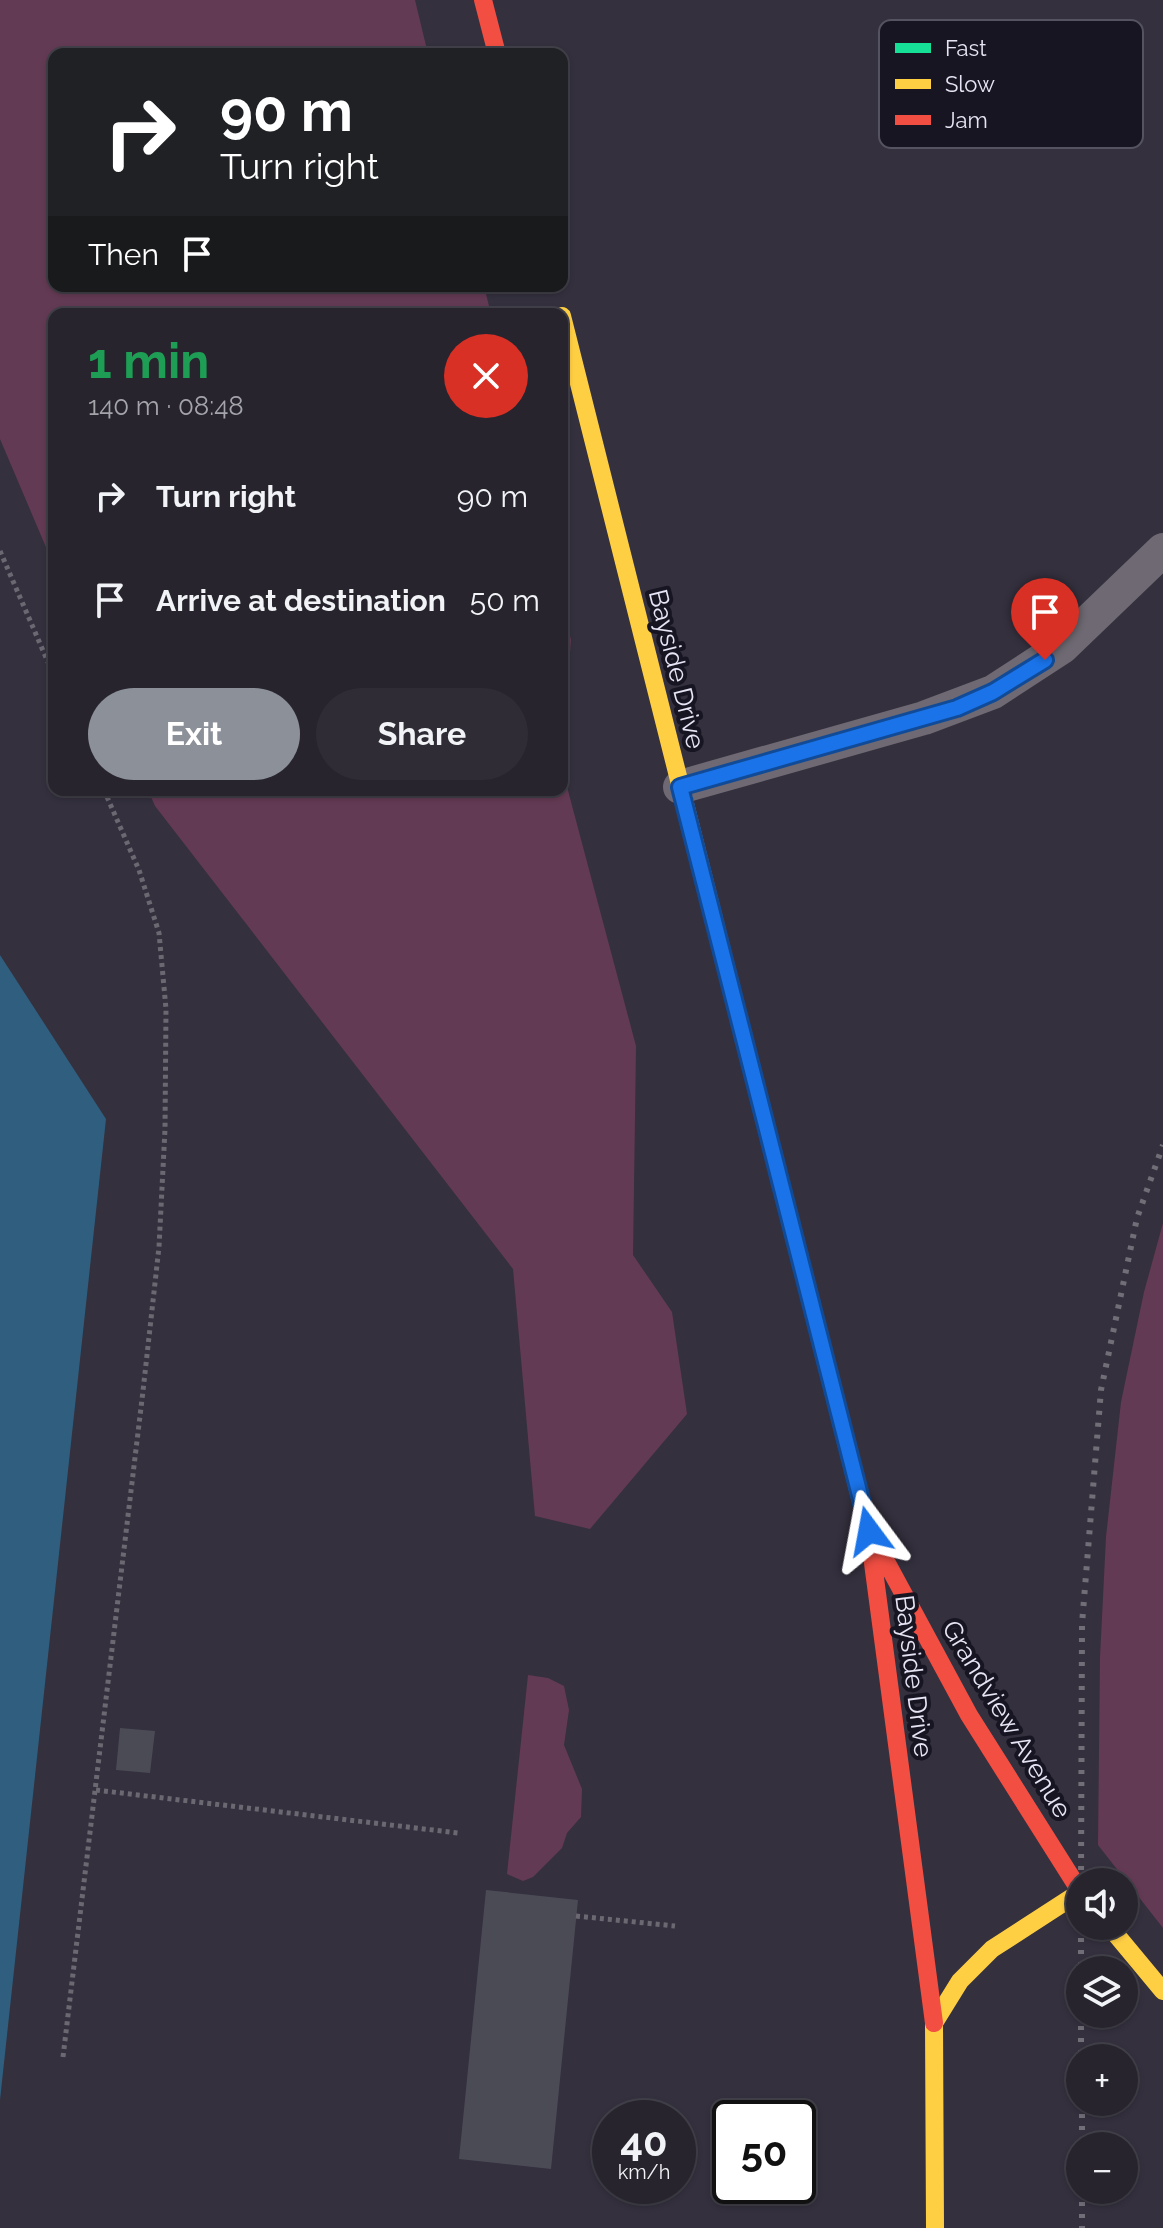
<!DOCTYPE html>
<meta charset="utf-8">
<style>
:root{--surface:#27242e;--page:#2f2c36;--text:#f1f3f6;--muted:#a4a4aa;--line:#43414a;--accent:#8c9099}
body{margin:0;font-family:Raleway,sans-serif;background:var(--page);color:var(--text);height:100vh;display:flex;flex-direction:column;font-size:30px;white-space:nowrap}
*{box-sizing:border-box;margin:0}
p{font-size:26px;color:var(--muted)}
.icon{flex:none;width:44px;height:44px;fill:none;stroke:currentColor;stroke-width:2;stroke-linecap:round;stroke-linejoin:round}
.map{position:relative;flex:1;overflow:hidden}
.details{position:absolute;left:48px;top:308px;width:520px;height:488px;display:flex;flex-direction:column;background:var(--surface);border-radius:16px;box-shadow:0 2px 6px #0004,0 0 0 2px var(--line)}
.details>*{flex:none}
.banner{position:absolute;left:48px;top:48px;width:520px;height:244px;border-radius:16px;box-shadow:0 2px 6px #0004,0 0 0 2px var(--line);background:#202124;color:#fff;overflow:hidden}
.controls{position:absolute;left:1066px;top:1868px;display:grid;gap:16px}
.controls a{display:grid;place-items:center;width:72px;height:72px;border-radius:50%;background:var(--surface);box-shadow:0 2px 6px #0004,0 0 0 2px var(--line);font-size:40px}
.speed{position:absolute;left:592px;top:2100px;display:flex;gap:16px;font-size:40px;font-weight:700;text-align:center}
.speed>*{display:grid;place-content:center;width:104px;height:104px;border-radius:50%;background:var(--surface);box-shadow:0 2px 6px #0004,0 0 0 2px var(--line);line-height:1}
.speed small{font-size:20px;font-weight:400}
.speed .limit{border:4px solid #111;border-radius:12px;background:#fff;color:#111}
.pin{position:absolute;display:grid;place-items:center;width:68px;height:68px;color:#fff;margin:-82px -34px;border-radius:50% 50% 50% 0;rotate:-45deg;box-shadow:0 0 8px #0007}
.pin .icon{rotate:45deg}
.me{position:absolute;width:88px;margin:-44px;rotate:347deg;stroke-linejoin:round;filter:drop-shadow(0 0 6px #0008)}
.turn{display:flex;align-items:center;gap:28px;height:168px;padding:0 40px;font-size:36px}
.turn .icon{width:104px;height:104px;stroke-width:2.5}
.turn b{display:block;font-size:56px;line-height:68px}
.then{display:flex;align-items:center;height:76px;padding:0 40px;background:#0003;gap:16px;font-size:30px}
.round{display:grid;place-items:center;flex:none;width:84px;height:84px;border-radius:42px;background:var(--page)}
.headline{display:flex;align-items:center;justify-content:space-between;height:136px;padding:0 40px}
h1{font-size:48px;font-weight:700;line-height:60px;color:#1e9e55}
.cta{display:flex;gap:16px;margin-top:auto;padding:16px 40px}
.cta a{flex:1;height:92px;border-radius:48px;background:var(--accent);color:#fff;font-size:32px;font-weight:700;line-height:92px;text-align:center}
.cta a+a{background:var(--page);color:var(--text)}
ul{padding:0;list-style:none}
li{display:flex;align-items:center;gap:24px;height:104px;padding:0 40px}
li div{flex:1}
li b{display:block;font-size:30px}
li em{font-style:normal}
.map>svg:first-child{display:block}
</style>
<div class="map">
<svg width="1163" height="2228" viewBox="0 0 1163 2228">
<rect width="100%" height="100%" fill="#34303e"/>
<path fill="#633a53" d="M0,0H415L428,54H54V286H484L491,314H54V566L0,439Z
M562,603L571,640L562,751Z
M562,768L636,1046L633,1255L672,1312L687,1414L590,1529L535,1516L513,1269L155,806L148,790H562Z
M1163,1223V1928L1098,1845L1100,1657L1106,1537L1121,1402L1144,1292Z
M528,1675L548,1678L564,1686L569,1710L564,1745L582,1789L581,1817L567,1833L562,1848L533,1877L523,1881L507,1874Z"/>
<path fill="#2f5e7e" d="M0,955L106,1119L0,2100Z"/>
<path fill="#4b4b56" d="M120,1728L155,1731L150,1773L116,1770Z
M486,1890L578,1900L551,2169L459,2159Z"/>
<g fill="none" stroke-linecap="round" stroke-linejoin="round">
<path stroke="#6c6872" stroke-width="5" stroke-dasharray="4 4" stroke-linecap="butt" d="M0,551L54,676
M96,1790L458,1833
M576,1916L675,1926
M63,2057L143,1391L159,1247L165,1129L166,1009L159,933L139,870L104,790"/>
<path stroke="#6e6972" stroke-width="34" d="M680,787L924,718L993,692L1062,647L1163,550"/>
<path stroke="#16e098" stroke-width="18" d="M791,1224L869,1533"/>
<path stroke="#ffcf43" stroke-width="18" d="M562,316L717,931
M1109,1926L1163,1991
M934,2023L935,2228
M934,2023L960,1981L992,1949L1080,1892"/>
<path stroke="#f24e42" stroke-width="18" d="M483,0L497,54
M717,931L791,1224
M869,1533L934,2023
M882,1554L969,1715L1080,1891"/>
<path stroke="#726e77" stroke-width="6" stroke-dasharray="4 8" stroke-linecap="butt" d="M1081,1882L1082,1624L1101,1390L1137,1218L1163,1145
M1081,1926V1970
M1081,2014V2058
M1082,2102V2146
M1082,2190V2228"/>
</g>
<g fill="none" stroke-linecap="round" stroke-linejoin="round">
<defs>
<path id="route" d="M869,1531L680,787L957,708L993,692L1045,660"/>
</defs>
<use href="#route" stroke="#114b97" stroke-width="20"/>
<use href="#route" stroke="#1a73e8" stroke-width="14"/>
</g>
<g text-anchor="middle" stroke-width="8" stroke-linejoin="round" paint-order="stroke">
<g font-size="26" fill="#e6e4f5" stroke="#171521">
<text transform="translate(677 669) rotate(76)" y="9">Bayside Drive</text>
<text transform="translate(914 1676) rotate(83)" y="9">Bayside Drive</text>
<text transform="translate(1007 1719) rotate(59)" y="9">Grandview Avenue</text>
</g>
</g>
<rect x="879" y="20" width="264" height="128" rx="12" fill="#171521" stroke="#555361" stroke-width="2"/>
<rect x="895" y="43" width="36" height="10" fill="#16e098"/>
<rect x="895" y="79" width="36" height="10" fill="#ffcf43"/>
<rect x="895" y="115" width="36" height="10" fill="#f24e42"/>
<g font-size="22" fill="#e6e4f5">
<text x="945" y="56">Fast</text>
<text x="945" y="92">Slow</text>
<text x="945" y="128">Jam</text>
</g>
</svg>
<div class="controls">
<a><svg class="icon" aria-label="sound" viewBox="0 0 24 24"><path d="M4 9h4l5-4v14l-5-4H4zM17 9q2 3 0 6"/></svg></a>
<a><svg class="icon" aria-label="layers" viewBox="0 0 24 24"><path d="M12 4l9 5-9 5-9-5zM3 14l9 5 9-5"/></svg></a>
<a>+</a>
<a>−</a>
</div>
<div class="speed"><div>40<small>km/h</small></div><div class="limit">50</div></div>
<div class="pin" style="left:1045px;top:660px;background:#d93025"><svg class="icon" aria-label="arrive" viewBox="0 0 24 24"><path d="M6 21V4h12l-3 4 3 4H6"/></svg></div>
<svg class="me" style="left:869px;top:1531px" viewBox="-20 -20 40 40"><path d="M0-17L14 15 0 8-14 15z" fill="#1a73e8" stroke="#fff" stroke-width="4"/></svg>
<div class="banner">
<div class="turn"><svg class="icon" aria-label="right" viewBox="0 0 24 24"><path d="M7 20v-9h11M14 6l5 5-5 5"/></svg><div><b>90 m</b>Turn right</div></div>
<div class="then">Then<svg class="icon" aria-label="arrive" viewBox="0 0 24 24"><path d="M6 21V4h12l-3 4 3 4H6"/></svg></div>
</div>
<section class="details">
<div class="headline"><div><h1>1 min</h1><p>140 m · 08:48</p></div><a class="round" style="background:#d93025;color:#fff"><svg class="icon" aria-label="close" viewBox="0 0 24 24"><path d="M6 6l12 12M18 6L6 18"/></svg></a></div>
<ul>
<li><svg class="icon" aria-label="right" viewBox="0 0 24 24"><path d="M7 20v-9h11M14 6l5 5-5 5"/></svg><div><b>Turn right</b></div><em>90 m</em></li>
<li><svg class="icon" aria-label="arrive" viewBox="0 0 24 24"><path d="M6 21V4h12l-3 4 3 4H6"/></svg><div><b>Arrive at destination</b></div><em>50 m</em></li>
</ul>
<div class="cta"><a>Exit</a><a>Share</a></div>
</section>
</div>
